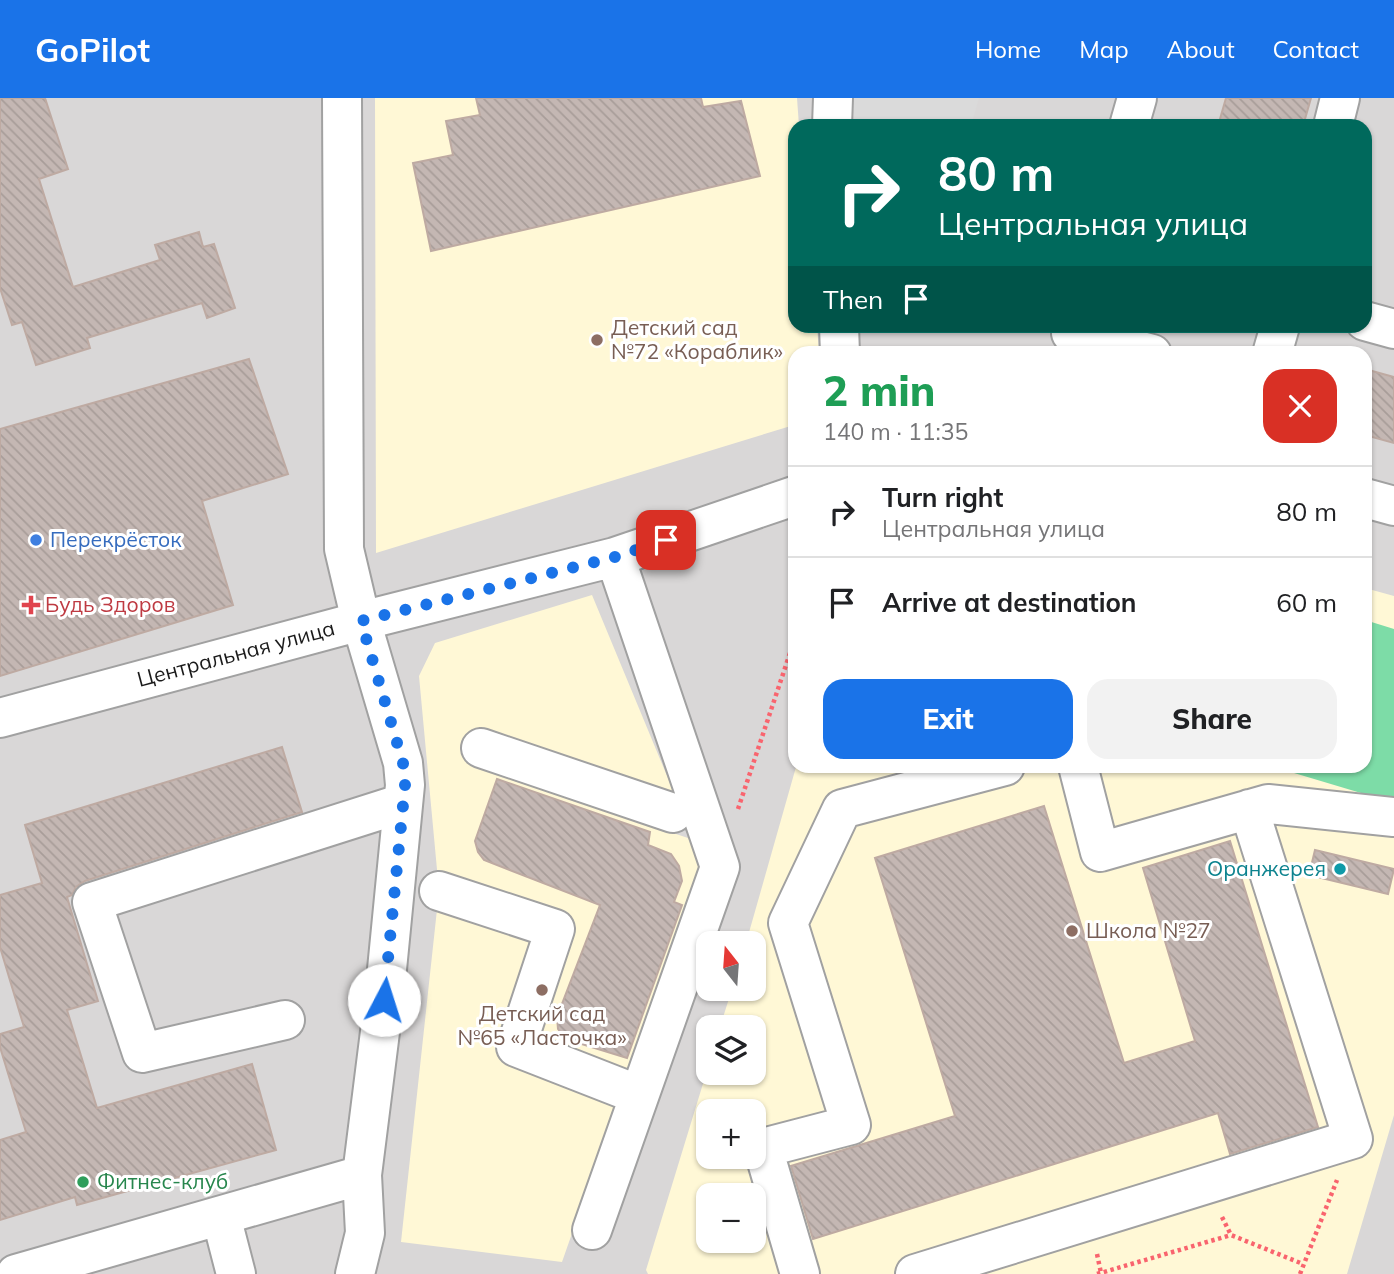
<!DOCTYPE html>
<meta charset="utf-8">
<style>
:root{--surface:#fff;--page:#f2f2f2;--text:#202124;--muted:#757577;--line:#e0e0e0;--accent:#1a73e8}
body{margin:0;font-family:Mulish,sans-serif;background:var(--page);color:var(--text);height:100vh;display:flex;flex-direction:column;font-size:26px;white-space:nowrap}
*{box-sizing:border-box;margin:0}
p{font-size:23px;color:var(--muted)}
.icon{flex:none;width:38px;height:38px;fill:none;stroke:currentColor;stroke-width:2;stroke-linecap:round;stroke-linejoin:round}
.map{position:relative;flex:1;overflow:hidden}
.sheet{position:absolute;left:788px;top:248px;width:584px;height:427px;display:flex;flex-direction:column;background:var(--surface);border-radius:21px;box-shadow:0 2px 5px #0004}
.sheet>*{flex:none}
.banner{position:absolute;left:788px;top:21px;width:584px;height:214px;border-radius:21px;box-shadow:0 2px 5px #0004;background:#00695c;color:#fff;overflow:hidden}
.needle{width:46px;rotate:343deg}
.tools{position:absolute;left:696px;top:833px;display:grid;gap:14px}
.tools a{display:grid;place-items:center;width:70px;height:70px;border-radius:14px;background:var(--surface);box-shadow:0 2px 5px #0004;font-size:35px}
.pin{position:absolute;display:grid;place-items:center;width:60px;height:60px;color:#fff;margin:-30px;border-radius:14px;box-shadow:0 4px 10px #0006}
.me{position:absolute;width:77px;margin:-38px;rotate:5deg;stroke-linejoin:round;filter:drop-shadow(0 0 5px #0008)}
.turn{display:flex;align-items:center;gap:24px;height:147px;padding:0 35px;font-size:32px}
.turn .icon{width:91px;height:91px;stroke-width:2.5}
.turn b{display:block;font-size:49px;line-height:60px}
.then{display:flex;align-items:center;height:66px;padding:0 35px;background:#0003;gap:14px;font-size:26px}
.round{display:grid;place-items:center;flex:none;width:74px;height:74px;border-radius:21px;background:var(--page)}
.overview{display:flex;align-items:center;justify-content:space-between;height:119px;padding:0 35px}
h1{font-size:42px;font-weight:800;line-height:52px;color:#1e9e55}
.action{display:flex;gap:14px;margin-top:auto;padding:14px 35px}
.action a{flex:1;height:80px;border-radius:21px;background:var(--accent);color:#fff;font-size:28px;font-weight:800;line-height:80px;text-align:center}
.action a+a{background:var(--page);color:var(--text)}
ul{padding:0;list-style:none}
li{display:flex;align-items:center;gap:21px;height:91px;padding:0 35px;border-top:2px solid var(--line)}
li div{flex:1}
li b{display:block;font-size:26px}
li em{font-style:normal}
header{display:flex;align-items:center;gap:42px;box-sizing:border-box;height:98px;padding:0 35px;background:var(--accent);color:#fff}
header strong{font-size:33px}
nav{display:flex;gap:38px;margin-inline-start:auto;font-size:24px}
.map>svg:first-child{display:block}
</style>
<header>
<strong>GoPilot</strong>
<nav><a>Home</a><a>Map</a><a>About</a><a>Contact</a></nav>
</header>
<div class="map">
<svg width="1394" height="1176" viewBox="0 0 1394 1176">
<defs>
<pattern id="building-back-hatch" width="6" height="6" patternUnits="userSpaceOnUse" patternTransform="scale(1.75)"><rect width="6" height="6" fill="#c4b7b3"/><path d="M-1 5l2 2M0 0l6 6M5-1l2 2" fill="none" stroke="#a89d99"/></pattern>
</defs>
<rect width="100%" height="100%" fill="#ece6e0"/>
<path fill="#d9d7d7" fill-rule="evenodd" d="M0,0H1394V1176H0ZM794,28H1365V228H794ZM794,256H1365V668H794ZM709,845H754V891H709ZM709,929H754V975H709ZM709,1013H754V1059H709ZM709,1097H754V1143H709Z"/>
<path fill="#fff8d6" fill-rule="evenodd" d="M375,0H797L799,28H794V228H817L819,255L794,256V327L376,455Z
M1365,490L1394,498V1017L1347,1176H648L646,1172L709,966V975H754V929H720L732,891H754V845H746L796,669L1365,668ZM709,1013H754V1059H709ZM709,1097H754V1143H709Z
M592,497L677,702L667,733L691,741L701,767L562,1164L401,1144L439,793L419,578L435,545Z"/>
<path fill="#7ddca7" d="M1365,522L1394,531V699L1381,701L1274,669L1365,668Z"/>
<path fill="#dadada" d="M849,0H979L971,28H848Z"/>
<path fill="url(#building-back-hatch)" stroke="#beaaa2" stroke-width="2" d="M0,0H45L68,71L39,81L73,189L160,162L155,147L199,134L203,149L214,146L235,210L207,220L202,205L87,240L90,250L36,267L22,224L12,227L0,190Z
M476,0H701L703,9L741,3L760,78L431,153L413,65L453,57L446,23L480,17Z
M1226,0H1311L1303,28H1218Z
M249,261L288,376L202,403L233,507L0,578V331Z
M1365,271L1394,279V345L1365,337Z
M282,649L302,714L85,783L76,789L72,797L67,799L98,903L67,912L97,1010L252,966L276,1052L77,1107L75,1099L0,1122V1042L26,1034L0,949V936L24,929L0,849V797L42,785L25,727Z
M497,681L650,734L648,747L671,756L679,768L682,783L674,804L682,807L627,960L565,941L558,931L557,919L600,807L484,762L478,754L475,743Z
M1044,708L1124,965L1195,943L1143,770L1230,743L1318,1029L1230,1056L1218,1015L813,1141L791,1068L955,1018L875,760Z
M1315,752L1394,771L1388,796L1309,777Z"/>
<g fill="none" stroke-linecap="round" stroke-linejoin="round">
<defs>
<path id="minor" d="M342,0L344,451L361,523L403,665L405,687L384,902L362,1077L365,1135L355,1176
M832,28L833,0
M1129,28L1137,0
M1333,28L1340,0
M1365,223L1394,231
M839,228L840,256
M1071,235L1152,256
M1272,256L1280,228
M1365,400L1394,408
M0,620L361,523L615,459L794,398
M481,650L673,715
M1078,668L1100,754L1268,706L1394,719
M439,793L555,831L516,949L621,990
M285,922L142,955L92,804L403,705
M221,1118L236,1176
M592,1132L720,769L615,459
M16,1176L362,1077
M800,1176L763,1050L851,1027L788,825L842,711L1005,668
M915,1176L1353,1041L1249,711"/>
</defs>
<use href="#minor" stroke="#a1a1a1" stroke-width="42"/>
<path stroke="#f9646e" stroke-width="4.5" stroke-dasharray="3.5 3.5" stroke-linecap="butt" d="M738,711L794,543
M1222,1119L1231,1137L1303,1166
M1097,1156L1101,1175
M1097,1176L1231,1137
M1300,1176L1337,1082"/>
<use href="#minor" stroke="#fff" stroke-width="38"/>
</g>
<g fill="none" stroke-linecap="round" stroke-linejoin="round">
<path stroke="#1a73e8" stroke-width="12" stroke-dasharray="0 21.6" d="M384,902L405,687L403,665L361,523L615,459L666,442"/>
</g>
<g fill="#8d6e63" stroke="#fff" stroke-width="2.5">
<circle cx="597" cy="242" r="7"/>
<circle cx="1072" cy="833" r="7"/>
<circle cx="542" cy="892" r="7"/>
</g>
<circle fill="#3f7fe0" stroke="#fff" stroke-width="2.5" cx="36" cy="442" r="7"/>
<path fill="#e0444e" stroke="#fff" stroke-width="2.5" d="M27.5 496.5h7v7h7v7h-7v7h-7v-7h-7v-7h7z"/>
<circle fill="#0f9aa8" stroke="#fff" stroke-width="2.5" cx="1340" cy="771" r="7"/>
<circle fill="#2e9e5b" stroke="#fff" stroke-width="2.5" cx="83" cy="1084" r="7"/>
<g text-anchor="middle" stroke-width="6" stroke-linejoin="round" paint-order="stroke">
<g font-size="21" fill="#785e54" stroke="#fff" text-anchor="start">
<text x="611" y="237">Детский сад<tspan x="611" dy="24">№72 «Кораблик»</tspan></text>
<text x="1086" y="840">Школа №27</text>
<text x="542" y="923" text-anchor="middle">Детский сад<tspan x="542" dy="24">№65 «Ласточка»</tspan></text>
</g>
<g font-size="21" fill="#366cbe" stroke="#fff" text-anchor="start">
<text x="50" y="449">Перекрёсток</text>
</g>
<g font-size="21" fill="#be3a42" stroke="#fff" text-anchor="start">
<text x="45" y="514">Будь Здоров</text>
</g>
<g font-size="21" fill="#1a1a1a" stroke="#fff">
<text transform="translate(236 556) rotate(-15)" y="7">Центральная улица</text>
</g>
<g font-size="21" fill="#0d838f" stroke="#fff" text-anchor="end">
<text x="1326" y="778">Оранжерея</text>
</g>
<g font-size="21" fill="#27864d" stroke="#fff" text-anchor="start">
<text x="97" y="1091">Фитнес-клуб</text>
</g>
</g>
</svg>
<div class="tools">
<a><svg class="needle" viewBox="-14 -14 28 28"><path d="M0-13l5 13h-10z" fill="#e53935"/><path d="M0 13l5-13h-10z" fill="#757577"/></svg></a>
<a><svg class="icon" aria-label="layers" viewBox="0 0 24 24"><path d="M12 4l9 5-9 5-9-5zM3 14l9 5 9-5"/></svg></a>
<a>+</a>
<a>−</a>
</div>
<div class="pin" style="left:666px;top:442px;background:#d93025"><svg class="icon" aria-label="arrive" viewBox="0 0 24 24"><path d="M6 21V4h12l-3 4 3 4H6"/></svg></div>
<svg class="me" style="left:384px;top:902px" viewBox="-20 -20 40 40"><circle r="19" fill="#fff"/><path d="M0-13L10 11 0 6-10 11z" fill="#1a73e8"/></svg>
<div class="banner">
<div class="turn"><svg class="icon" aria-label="right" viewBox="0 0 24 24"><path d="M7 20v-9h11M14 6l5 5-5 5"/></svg><div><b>80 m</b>Центральная улица</div></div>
<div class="then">Then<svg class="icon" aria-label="arrive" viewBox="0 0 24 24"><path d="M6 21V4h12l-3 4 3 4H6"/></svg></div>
</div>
<section class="sheet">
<div class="overview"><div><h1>2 min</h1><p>140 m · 11:35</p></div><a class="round" style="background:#d93025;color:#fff"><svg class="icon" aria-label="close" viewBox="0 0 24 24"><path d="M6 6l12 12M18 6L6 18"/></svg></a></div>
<ul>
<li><svg class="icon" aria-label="right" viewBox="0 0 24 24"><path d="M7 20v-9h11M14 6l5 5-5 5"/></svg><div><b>Turn right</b><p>Центральная улица</p></div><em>80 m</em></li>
<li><svg class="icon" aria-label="arrive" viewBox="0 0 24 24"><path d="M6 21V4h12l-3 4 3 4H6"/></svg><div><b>Arrive at destination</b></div><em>60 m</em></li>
</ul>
<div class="action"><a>Exit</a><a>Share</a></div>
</section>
</div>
